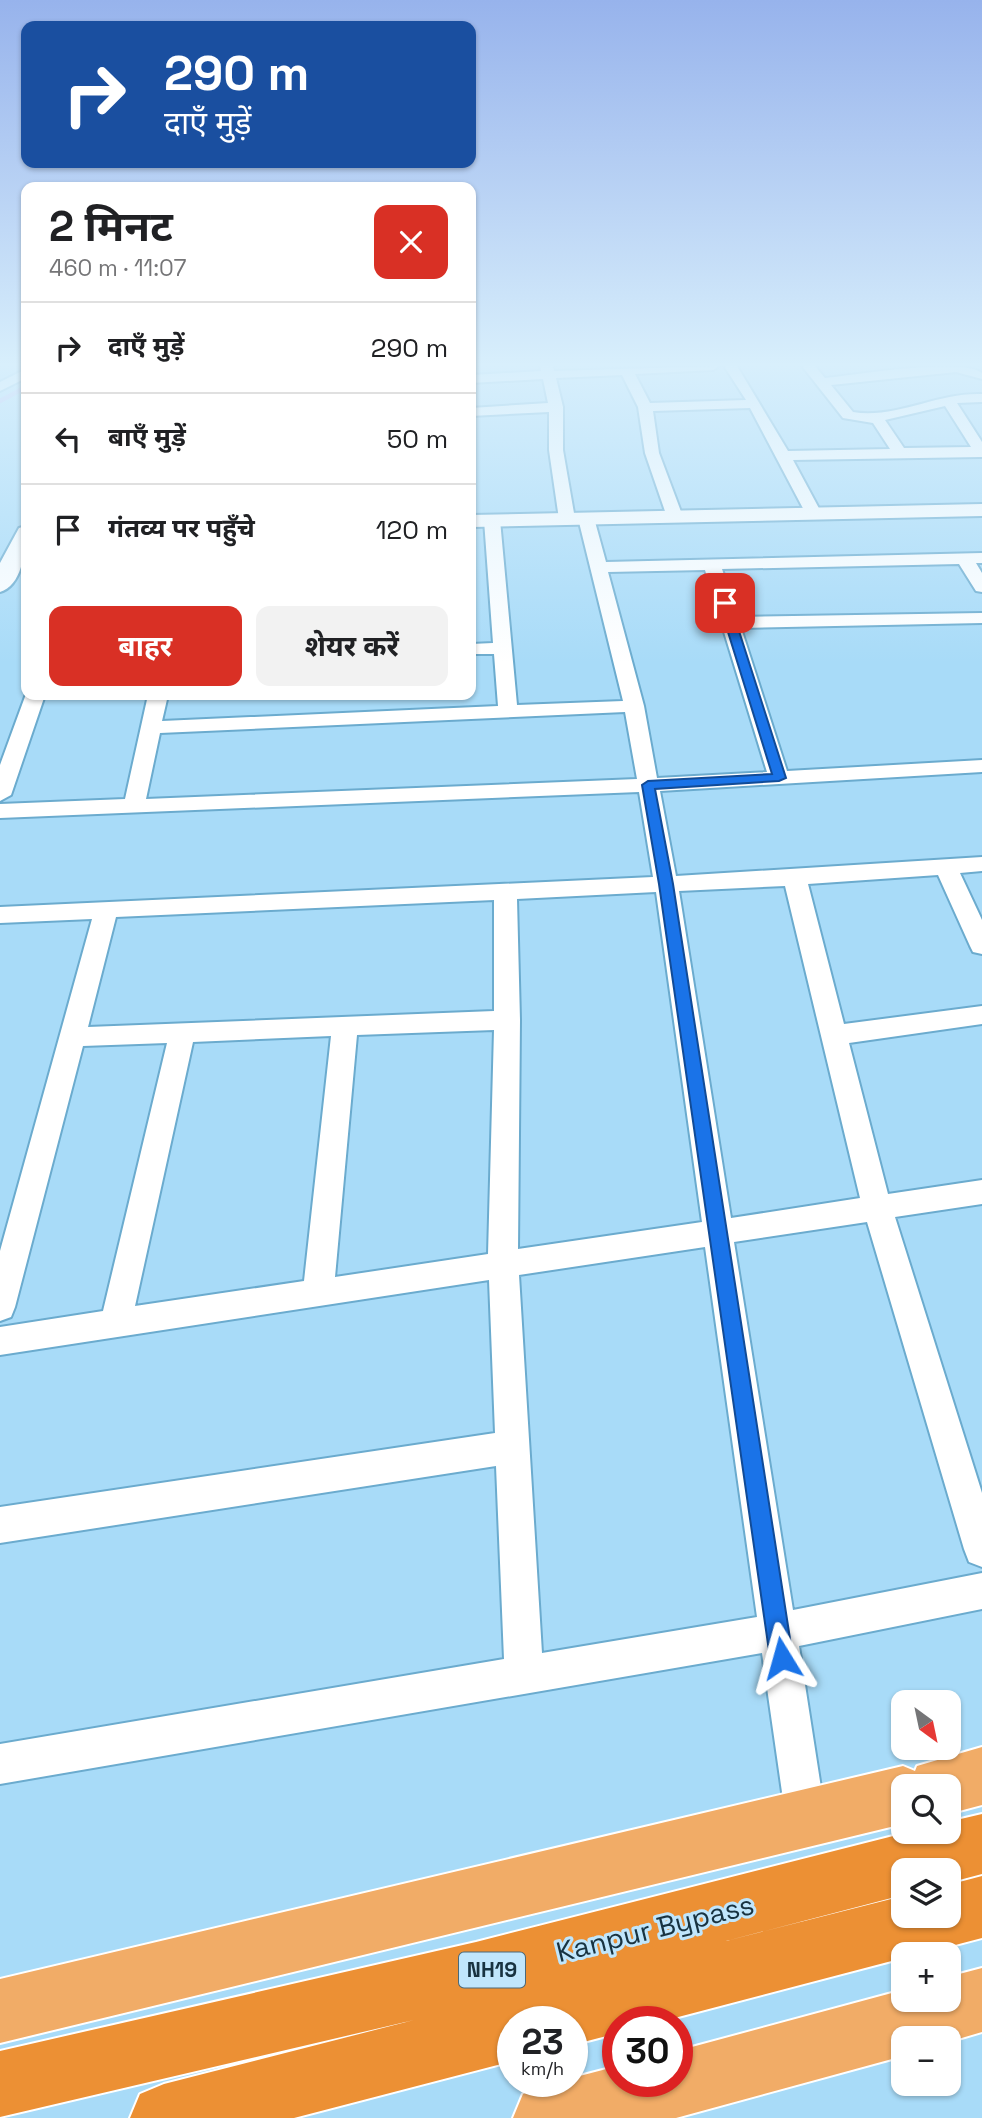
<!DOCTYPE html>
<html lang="hi">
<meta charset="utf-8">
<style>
:root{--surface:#fff;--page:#f2f2f2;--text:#202124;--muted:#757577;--line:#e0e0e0;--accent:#d93025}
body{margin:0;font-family:"Space Grotesk","Noto Sans Devanagari",sans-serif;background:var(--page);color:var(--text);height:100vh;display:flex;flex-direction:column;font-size:26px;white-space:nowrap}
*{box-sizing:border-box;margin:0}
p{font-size:23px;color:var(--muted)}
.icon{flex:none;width:38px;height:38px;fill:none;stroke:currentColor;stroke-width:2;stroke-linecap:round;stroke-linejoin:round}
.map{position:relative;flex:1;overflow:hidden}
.panel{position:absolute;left:21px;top:182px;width:455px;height:518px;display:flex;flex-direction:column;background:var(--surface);border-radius:14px;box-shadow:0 2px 5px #0004}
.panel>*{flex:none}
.banner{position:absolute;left:21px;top:21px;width:455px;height:147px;border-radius:14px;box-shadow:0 2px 5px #0004;background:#1a4fa0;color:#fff;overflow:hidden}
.needle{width:46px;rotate:147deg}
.fabs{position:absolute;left:891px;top:1690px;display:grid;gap:14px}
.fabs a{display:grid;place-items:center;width:70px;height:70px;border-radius:14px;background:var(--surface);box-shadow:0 2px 5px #0004;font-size:35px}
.speed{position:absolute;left:497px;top:2006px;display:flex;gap:14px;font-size:35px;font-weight:700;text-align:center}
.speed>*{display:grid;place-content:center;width:91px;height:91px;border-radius:50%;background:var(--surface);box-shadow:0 2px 5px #0004;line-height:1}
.speed small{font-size:18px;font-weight:400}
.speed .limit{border:10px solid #d22;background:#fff;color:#111}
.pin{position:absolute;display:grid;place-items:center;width:60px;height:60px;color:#fff;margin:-30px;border-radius:14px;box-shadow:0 4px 10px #0006}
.me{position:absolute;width:77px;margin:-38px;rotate:352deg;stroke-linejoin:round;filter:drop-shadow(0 0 5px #0008)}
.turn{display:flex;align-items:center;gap:24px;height:147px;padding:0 28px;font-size:32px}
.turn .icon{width:91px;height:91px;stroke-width:2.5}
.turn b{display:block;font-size:49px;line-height:60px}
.round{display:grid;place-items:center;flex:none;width:74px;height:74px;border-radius:14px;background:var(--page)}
.overview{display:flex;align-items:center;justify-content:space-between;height:119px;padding:0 28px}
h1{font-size:42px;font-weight:700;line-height:52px}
.action{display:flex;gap:14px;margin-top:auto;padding:14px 28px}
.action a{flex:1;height:80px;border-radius:14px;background:var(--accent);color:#fff;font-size:28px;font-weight:700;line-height:80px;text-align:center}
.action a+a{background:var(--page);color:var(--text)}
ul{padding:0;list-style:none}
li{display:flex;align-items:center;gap:21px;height:91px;padding:0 28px;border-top:2px solid var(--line)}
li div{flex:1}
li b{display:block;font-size:26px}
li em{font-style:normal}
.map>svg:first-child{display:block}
</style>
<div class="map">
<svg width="982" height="2118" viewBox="0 0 982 2118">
<rect width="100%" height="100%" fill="#a8dbf8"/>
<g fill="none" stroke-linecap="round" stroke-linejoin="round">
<path stroke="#beb1f3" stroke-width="4.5" d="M0,401L26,387"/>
<defs>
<path id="minor" d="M540,366H553L554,371L719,366L713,370L635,374L650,403L746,400L724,366H737L788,451L890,449L873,423L843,418L802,366H815L825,378C854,375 962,357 982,373V379L956,372L831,385L853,412C896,419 938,392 982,394V402L957,403L982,442V457L793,460L822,514L814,519L806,514L750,408L653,411L659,453L683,517L675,522L667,517L645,453L638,407L622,375L556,378L563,407V450L575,519L567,524L559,519L549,450V412L471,416V408L548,403L543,379L471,383V375L541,371ZM945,406L971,447L904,448L885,420Z
M26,369V378L0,391V382Z
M586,513L594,518L606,562L982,553V563H976L982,573V592L976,591L959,564L722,569L738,617L982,613V623L741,628L787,771L982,760V772L660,791L676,876L982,857V871L960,873L982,920V954L973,952L970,946L938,875L808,884L844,1024L982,1006V1024L849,1043L888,1194L982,1180V1204L895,1217L982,1493V1567L969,1562L964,1549L867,1222L734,1242L793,1610L982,1573V1609L799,1646L826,1820L820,1834L806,1840L792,1834L786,1820L762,1653L0,1784V1744L504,1659L496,1466L0,1543V1507L495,1433L489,1280L0,1355V1327L103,1311L167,1043L83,1046L15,1307L11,1317L0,1321V1251L92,919L0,923V907L653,877L639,792L0,818V804L125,799L148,695H168L162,721L498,706L494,654H471V644L493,643L484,520L492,515L500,520L517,705L623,701L578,518ZM705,570L767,772L657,778L644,706L608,572ZM625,712L637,779L146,799L160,733ZM785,886L860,1198L731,1218L679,891ZM656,892L702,1222L518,1249L520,1020L517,899ZM494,900V1011L88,1027L116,917ZM494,1030L488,1254L335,1277L357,1035ZM331,1036L304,1281L135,1306L193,1042ZM705,1247L757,1617L542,1653L519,1275Z
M26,694L45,695L11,795L0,801V765Z"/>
<path id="tertiary" d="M982,504V516L471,527V515Z
M26,526C27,545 23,586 0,592V563L19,528Z"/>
<path id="primary" d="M982,1747V1805L948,1814V1787H903V1824L0,2043V1979L903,1766L915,1771L917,1766Z
M982,1968V2032L948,2042V2039H903V2056L676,2118H513L523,2094L547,2084L572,2081V2078L618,2066V2081H677V2051L903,1990V2000H948V1977Z"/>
<path id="trunk" d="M982,1814V1874L948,1883V1871H903V1895L726,1941L903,1896V1916H948V1885L982,1876V1938L917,1955H903V1958L663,2021H618V2033L572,2045V2021H513V2061L294,2118H130L140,2094L164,2084L414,2020L0,2117V2051L476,1942L909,1832H948V1822Z"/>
</defs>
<use href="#minor" stroke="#6babce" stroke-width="4"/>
<use href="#tertiary" stroke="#6babce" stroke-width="4"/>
<use href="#primary" stroke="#fff" stroke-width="4"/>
<use href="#trunk" stroke="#fff" stroke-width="4"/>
<use href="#minor" fill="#fff" fill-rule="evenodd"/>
<use href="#tertiary" fill="#fff" fill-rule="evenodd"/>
<use href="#primary" fill="#f1ac67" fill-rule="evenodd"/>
<use href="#trunk" fill="#ec9034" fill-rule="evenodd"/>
</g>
<linearGradient id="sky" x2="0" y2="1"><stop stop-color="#97b3ec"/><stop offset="0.55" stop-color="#d8effc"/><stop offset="1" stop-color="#d8effc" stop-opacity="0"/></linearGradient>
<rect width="982" height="663" fill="url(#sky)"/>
<path fill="#1a73e8" stroke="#114b97" stroke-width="2" d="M725,600L730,603L786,778L779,781L655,789L673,884L793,1658L790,1667L782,1670L774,1667L770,1658L659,884L642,785L648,781L772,774L719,603Z"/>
<g text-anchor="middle" stroke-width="6" stroke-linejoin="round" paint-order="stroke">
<rect fill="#c0e6fc" stroke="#4a6979" stroke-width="2" x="459" y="1952.5" width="66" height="35" rx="5"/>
<g font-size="21" font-weight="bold" fill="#183341">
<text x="492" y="1977">NH19</text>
</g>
<g font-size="28" fill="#183341" stroke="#c0e6fc">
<text transform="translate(655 1928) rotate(-14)" y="10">Kanpur Bypass</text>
</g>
</g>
</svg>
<div class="fabs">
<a><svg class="needle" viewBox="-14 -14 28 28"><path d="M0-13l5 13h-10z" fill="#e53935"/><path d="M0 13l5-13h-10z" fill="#757577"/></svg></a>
<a><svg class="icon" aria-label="search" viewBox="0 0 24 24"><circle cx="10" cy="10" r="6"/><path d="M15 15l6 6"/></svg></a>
<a><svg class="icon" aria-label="layers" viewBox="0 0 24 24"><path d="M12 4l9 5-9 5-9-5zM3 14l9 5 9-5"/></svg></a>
<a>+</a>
<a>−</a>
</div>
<div class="speed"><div>23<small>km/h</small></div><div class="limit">30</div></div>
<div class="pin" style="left:725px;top:603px;background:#d93025"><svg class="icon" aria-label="arrive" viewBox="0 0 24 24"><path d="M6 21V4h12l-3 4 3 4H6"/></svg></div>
<svg class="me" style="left:782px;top:1658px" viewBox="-20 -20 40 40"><path d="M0-17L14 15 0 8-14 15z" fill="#1a73e8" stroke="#fff" stroke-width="4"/></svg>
<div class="banner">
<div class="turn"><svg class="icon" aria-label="right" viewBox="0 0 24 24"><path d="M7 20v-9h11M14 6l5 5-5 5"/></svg><div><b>290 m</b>दाएँ मुड़ें</div></div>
</div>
<section class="panel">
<div class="overview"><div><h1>2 मिनट</h1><p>460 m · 11:07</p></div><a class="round" style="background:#d93025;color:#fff"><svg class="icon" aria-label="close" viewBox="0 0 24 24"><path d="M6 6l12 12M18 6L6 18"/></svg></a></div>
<ul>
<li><svg class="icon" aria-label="right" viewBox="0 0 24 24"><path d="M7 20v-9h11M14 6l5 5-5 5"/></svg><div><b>दाएँ मुड़ें</b></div><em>290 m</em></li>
<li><svg class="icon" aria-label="left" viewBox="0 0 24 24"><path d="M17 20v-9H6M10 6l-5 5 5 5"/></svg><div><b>बाएँ मुड़ें</b></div><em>50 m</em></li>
<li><svg class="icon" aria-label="arrive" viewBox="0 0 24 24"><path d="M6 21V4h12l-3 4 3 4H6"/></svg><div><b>गंतव्य पर पहुँचे</b></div><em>120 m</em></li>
</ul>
<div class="action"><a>बाहर</a><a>शेयर करें</a></div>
</section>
</div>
